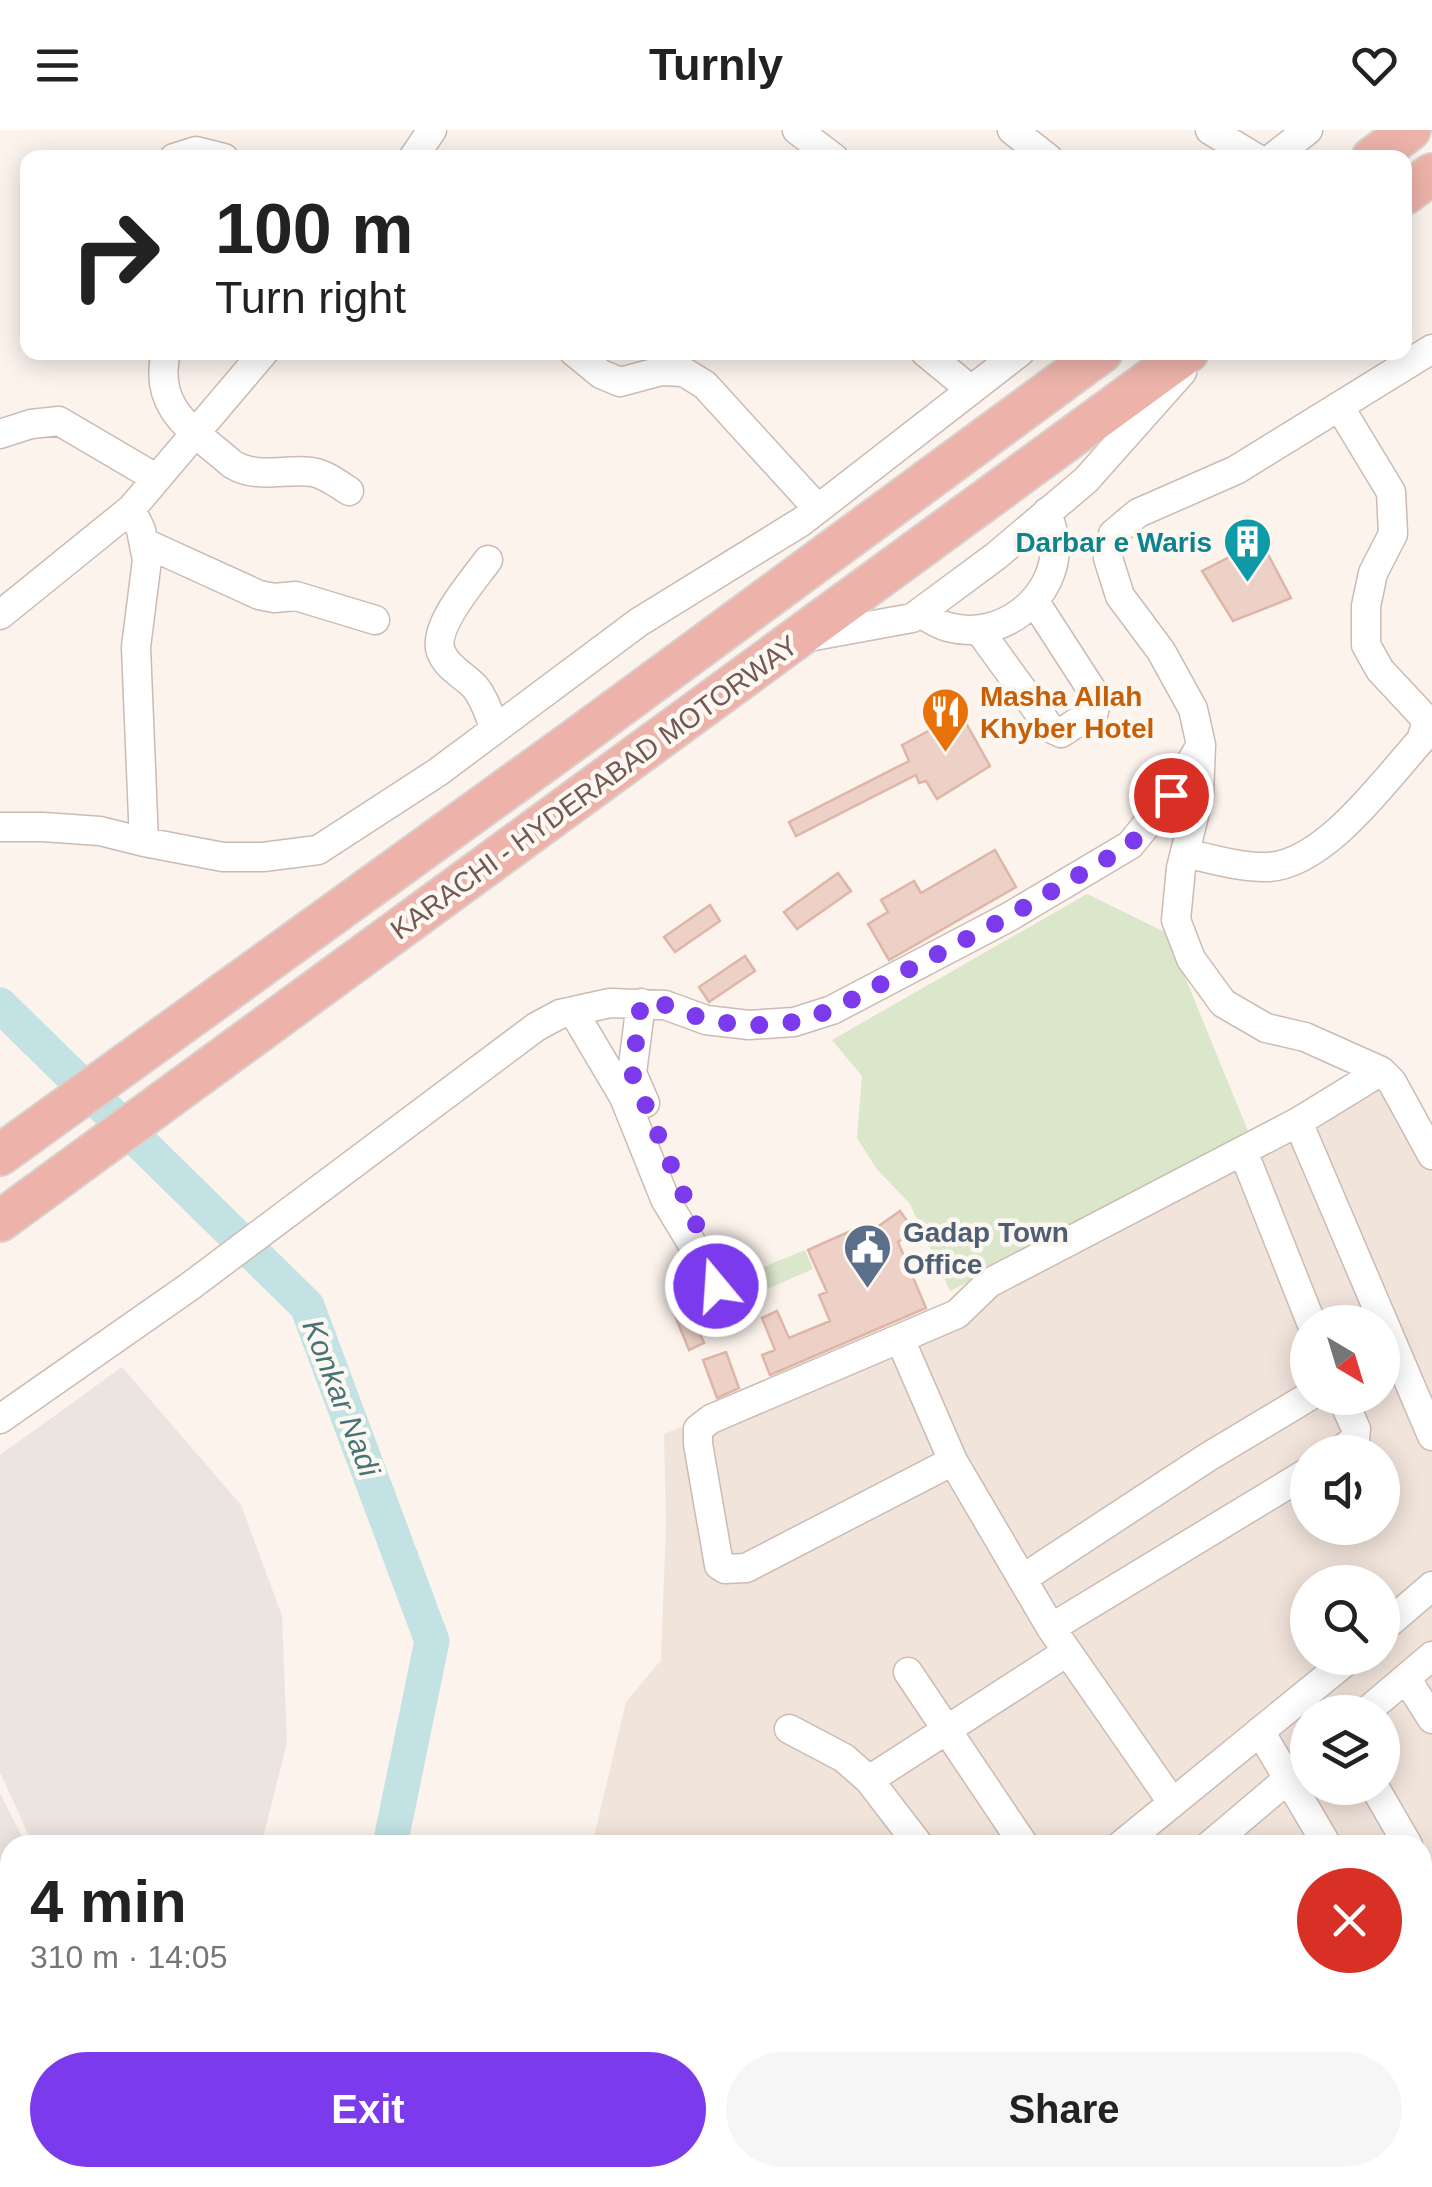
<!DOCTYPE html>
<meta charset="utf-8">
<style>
:root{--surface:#fff;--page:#f6f6f6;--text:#222;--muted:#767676;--accent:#7c3aed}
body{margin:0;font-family:Helvetica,sans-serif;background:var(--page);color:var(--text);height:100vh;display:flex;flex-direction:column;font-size:38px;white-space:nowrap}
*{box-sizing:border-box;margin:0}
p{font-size:32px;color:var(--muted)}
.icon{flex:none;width:55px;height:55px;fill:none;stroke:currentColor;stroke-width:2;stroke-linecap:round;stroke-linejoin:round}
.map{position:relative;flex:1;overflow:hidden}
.drawer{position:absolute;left:0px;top:1705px;width:1432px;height:352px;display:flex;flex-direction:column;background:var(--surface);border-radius:30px 30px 0 0;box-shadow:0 5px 25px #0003}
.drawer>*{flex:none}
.guide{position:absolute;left:20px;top:20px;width:1392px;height:210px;border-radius:20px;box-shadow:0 5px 25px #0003;background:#fff;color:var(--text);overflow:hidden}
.needle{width:65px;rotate:142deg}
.fabs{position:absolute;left:1290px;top:1175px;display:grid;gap:20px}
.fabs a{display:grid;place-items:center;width:110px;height:110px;border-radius:50%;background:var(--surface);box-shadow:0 5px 25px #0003;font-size:50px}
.pin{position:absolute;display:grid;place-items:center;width:85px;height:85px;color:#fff;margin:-42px;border:5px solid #fff;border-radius:50%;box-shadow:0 2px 10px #0007}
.me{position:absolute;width:110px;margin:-55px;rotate:342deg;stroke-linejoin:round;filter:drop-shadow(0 0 8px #0008)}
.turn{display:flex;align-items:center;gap:35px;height:210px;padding:0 30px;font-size:45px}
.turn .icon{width:130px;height:130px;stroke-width:2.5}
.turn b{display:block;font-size:70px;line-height:85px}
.round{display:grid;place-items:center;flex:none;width:105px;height:105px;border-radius:52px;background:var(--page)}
.overview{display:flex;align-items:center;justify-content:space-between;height:170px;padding:0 30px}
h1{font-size:60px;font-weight:600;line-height:75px}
.button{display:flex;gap:20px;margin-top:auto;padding:20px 30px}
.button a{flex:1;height:115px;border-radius:60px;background:var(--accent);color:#fff;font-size:40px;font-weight:600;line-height:115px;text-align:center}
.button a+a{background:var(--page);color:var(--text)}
header{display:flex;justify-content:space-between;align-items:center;height:130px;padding:0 30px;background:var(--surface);font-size:45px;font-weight:600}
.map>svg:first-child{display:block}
</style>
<header><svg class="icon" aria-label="menu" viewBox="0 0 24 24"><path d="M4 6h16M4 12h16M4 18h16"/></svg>Turnly<svg class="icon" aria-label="heart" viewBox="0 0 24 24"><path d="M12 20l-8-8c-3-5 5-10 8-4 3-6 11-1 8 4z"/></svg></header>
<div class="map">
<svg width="1432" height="2057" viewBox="0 0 1432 2057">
<rect width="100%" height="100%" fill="#fbf3ec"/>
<path fill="#f1e4db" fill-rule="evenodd" d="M1404,947L1432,1005V2029H1423L1422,1715H592L626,1572L661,1530L666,1394L664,1304L974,1172L1256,1020ZM1308,1192H1382V1268H1308ZM1308,1322H1382V1398H1308ZM1308,1452H1382V1528H1308ZM1308,1582H1382V1658H1308Z
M513,2048H1145L999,2057H510Z"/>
<path fill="#ebe4e1" d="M122,1237L241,1375L282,1486L287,1613L261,1715H33L0,1642V1325Z
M0,1663L26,1715H10V1982L0,1980Z"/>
<path fill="#dae7cb" d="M1087,764L1167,803L1250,1006L1217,1027L950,1161L910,1074L876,1038L857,1008L862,946L832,910Z
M805,1120L813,1139L760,1162L751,1142Z"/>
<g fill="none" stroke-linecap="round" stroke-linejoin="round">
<path stroke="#c2e2e3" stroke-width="35" d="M0,875L307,1176L432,1511L390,1715
M331,2057L332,2048"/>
</g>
<path fill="#edd1c6" stroke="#deb6a8" stroke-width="2.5" d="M1261,411L1291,468L1233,491L1202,441Z
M961,584L990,636L937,669L926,651L919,653L916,645L796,706L789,692L909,631L902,615Z
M995,720L1016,757L889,830L868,794L888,782L881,770L914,751L921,763Z
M838,743L851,761L797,799L784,782Z
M710,775L720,791L675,822L664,807Z
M745,826L755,841L709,872L699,857Z
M900,1081L914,1101L898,1112L926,1178L770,1245L762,1225L775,1220L762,1188L777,1181L789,1208L830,1191L819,1165L827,1162L808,1120L862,1096L866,1105Z
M701,1163L708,1170L715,1172L717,1177L693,1187L704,1213L689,1220L671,1176Z
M726,1222L739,1258L717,1268L703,1230Z"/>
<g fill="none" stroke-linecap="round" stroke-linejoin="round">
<defs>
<path id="minor" d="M797,0L834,28
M1012,0L1048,28
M1210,0L1256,28
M174,28L196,21L224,28
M413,28L432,0
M1272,28L1308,0
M1432,219L1236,340L1138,383L1113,404L1108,428L1120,466L1161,521L1193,579L1201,615L1199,666L1181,738L1176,790L1191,829L1223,873L1266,898L1305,907L1381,941L1392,952L1432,1025
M166,222C152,280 195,301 232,334C258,350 285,338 312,342C325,344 338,354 349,361
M574,222L601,244L620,252L661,241L684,242L705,255L818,379
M925,222L971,260
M0,304L31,294L59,291L156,348
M145,413L259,465L274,468L296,466L375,490
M488,430C474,450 429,499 442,524C448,538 465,546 475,557C485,569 489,585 495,599
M919,483C928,487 938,495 948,497C1001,512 1058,468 1055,412C1054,403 1050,391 1047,382
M0,485L131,379
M979,500L1050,598L1061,603L1094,581L1097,568L1035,472
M803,508L912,488L919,483L996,426L1086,350L1182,242
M0,697H43L100,701L144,712L223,727H263L318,720L438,642L639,492L801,392L1020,222
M144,712L136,517L147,430L141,400L131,379L264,222
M1185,723C1212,729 1241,738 1269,737C1326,733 1385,650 1421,610L1426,595L1423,586L1380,540L1366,515V476L1373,443L1393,404L1391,362L1339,276
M641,873L632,943L645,973
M573,881L624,967L665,1069L717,1155
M1298,992L1432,1306
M1243,1021L1311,1192
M900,1209L953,1331L1051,1498L1172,1672
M0,1289L189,1157L536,897L560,884L610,873L665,875L706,890L749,895L794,892L832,880L1007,788L1130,715L1171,665L1201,615
M1339,1322L1355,1309L1356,1299L1342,1268
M953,1331L746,1438L725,1439L719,1435L698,1314V1299L711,1289L957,1184L989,1153L1298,992L1381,941
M1022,1449L1208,1327L1308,1267
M1051,1498L1308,1342
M1382,1499L1432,1456
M908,1542L1024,1715
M1406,1548L1432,1589
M1366,1582L1432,1526
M789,1599L844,1628L869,1650L919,1715
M1260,1601L1327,1715
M869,1650L1067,1522
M1375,1658L1408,1715
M1121,1715L1350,1528
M1210,1715L1308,1632
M0,2011L10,2013
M190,2048L202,2057
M1160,2048L1164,2057
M64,2057L75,2048
M880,2057L885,2048"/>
<path id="highway" d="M1372,28L1410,0
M1405,64L1432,44
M0,1025L577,608L1102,222
M0,1091L1188,222"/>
</defs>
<use href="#minor" stroke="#ccbbb2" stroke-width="31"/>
<use href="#highway" stroke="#d8d1ce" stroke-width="44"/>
<use href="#minor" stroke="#fff" stroke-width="28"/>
<use href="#highway" stroke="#edb3aa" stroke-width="40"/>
</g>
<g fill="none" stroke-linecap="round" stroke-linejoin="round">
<path stroke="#7c3aed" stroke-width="18" stroke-dasharray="0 32.4" d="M716,1156L696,1094L632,943L641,873L666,875L706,890L749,896L794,892L832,880L1006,788L1130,715L1171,665"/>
</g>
<defs>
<symbol id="building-pin" viewBox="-11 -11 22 30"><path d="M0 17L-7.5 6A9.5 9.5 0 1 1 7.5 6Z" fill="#0f9aa8" stroke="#fdf7f2"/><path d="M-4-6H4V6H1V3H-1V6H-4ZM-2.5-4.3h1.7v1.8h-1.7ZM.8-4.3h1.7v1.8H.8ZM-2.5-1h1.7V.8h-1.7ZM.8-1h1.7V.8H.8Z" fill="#fff"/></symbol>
<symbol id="restaurant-pin" viewBox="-11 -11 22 30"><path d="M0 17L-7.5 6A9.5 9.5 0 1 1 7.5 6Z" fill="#e8710a" stroke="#fdf7f2"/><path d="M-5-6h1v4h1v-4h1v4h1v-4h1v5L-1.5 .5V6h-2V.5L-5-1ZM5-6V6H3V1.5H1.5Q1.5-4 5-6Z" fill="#fff"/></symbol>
<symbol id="civic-pin" viewBox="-11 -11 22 30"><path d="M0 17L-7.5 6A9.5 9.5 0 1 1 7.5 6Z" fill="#5c6f8a" stroke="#fdf7f2"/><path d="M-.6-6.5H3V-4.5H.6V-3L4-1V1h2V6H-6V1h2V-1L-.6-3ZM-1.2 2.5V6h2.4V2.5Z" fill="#fff"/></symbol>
</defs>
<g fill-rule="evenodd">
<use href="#building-pin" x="1220" y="384" width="55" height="75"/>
<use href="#restaurant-pin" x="918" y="554" width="55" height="75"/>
<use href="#civic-pin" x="840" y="1090" width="55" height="75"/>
</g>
<g text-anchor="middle" stroke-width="9" stroke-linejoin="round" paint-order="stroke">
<g font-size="28" font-weight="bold" fill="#0d838f" stroke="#fdf7f2" text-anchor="end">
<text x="1212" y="422">Darbar e Waris</text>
</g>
<g font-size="28" font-weight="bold" fill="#c56008" stroke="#fdf7f2" text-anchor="start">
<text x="980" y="576">Masha Allah<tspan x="980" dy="32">Khyber Hotel</tspan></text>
</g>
<g font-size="28" fill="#735951" stroke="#fdf7f2">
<text transform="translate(594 657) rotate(-36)" y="10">KARACHI - HYDERABAD MOTORWAY</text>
</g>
<g font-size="28" font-weight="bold" fill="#4e5e75" stroke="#fdf7f2" text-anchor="start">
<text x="903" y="1112">Gadap Town<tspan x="903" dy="32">Office</tspan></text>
</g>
<g font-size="30" font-style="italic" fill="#467476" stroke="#fdf7f2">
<text transform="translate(341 1268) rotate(69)" y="10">Konkar Nadi</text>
</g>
</g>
</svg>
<div class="fabs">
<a><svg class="needle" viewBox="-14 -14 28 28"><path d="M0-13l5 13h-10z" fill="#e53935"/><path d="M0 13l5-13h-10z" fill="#767676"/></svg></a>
<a><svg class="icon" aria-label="sound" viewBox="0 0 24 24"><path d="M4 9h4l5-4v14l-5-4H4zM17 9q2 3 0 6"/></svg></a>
<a><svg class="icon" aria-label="search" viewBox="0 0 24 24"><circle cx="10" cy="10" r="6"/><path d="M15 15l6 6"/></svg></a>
<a><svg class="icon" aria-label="layers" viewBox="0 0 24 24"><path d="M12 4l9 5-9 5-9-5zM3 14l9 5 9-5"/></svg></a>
</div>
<div class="pin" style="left:1171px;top:665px;background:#d93025"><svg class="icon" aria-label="arrive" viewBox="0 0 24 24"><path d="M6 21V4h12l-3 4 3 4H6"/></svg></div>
<svg class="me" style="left:716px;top:1156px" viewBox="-20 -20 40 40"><circle r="17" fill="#7c3aed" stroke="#fff" stroke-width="3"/><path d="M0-11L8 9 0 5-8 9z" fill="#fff"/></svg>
<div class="guide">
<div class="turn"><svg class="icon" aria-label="right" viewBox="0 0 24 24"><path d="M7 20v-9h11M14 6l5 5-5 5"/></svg><div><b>100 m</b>Turn right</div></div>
</div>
<section class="drawer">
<div class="overview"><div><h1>4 min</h1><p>310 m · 14:05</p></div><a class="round" style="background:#d93025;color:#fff"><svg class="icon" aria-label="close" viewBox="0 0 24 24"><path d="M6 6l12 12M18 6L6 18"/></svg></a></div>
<div class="button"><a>Exit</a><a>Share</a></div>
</section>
</div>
